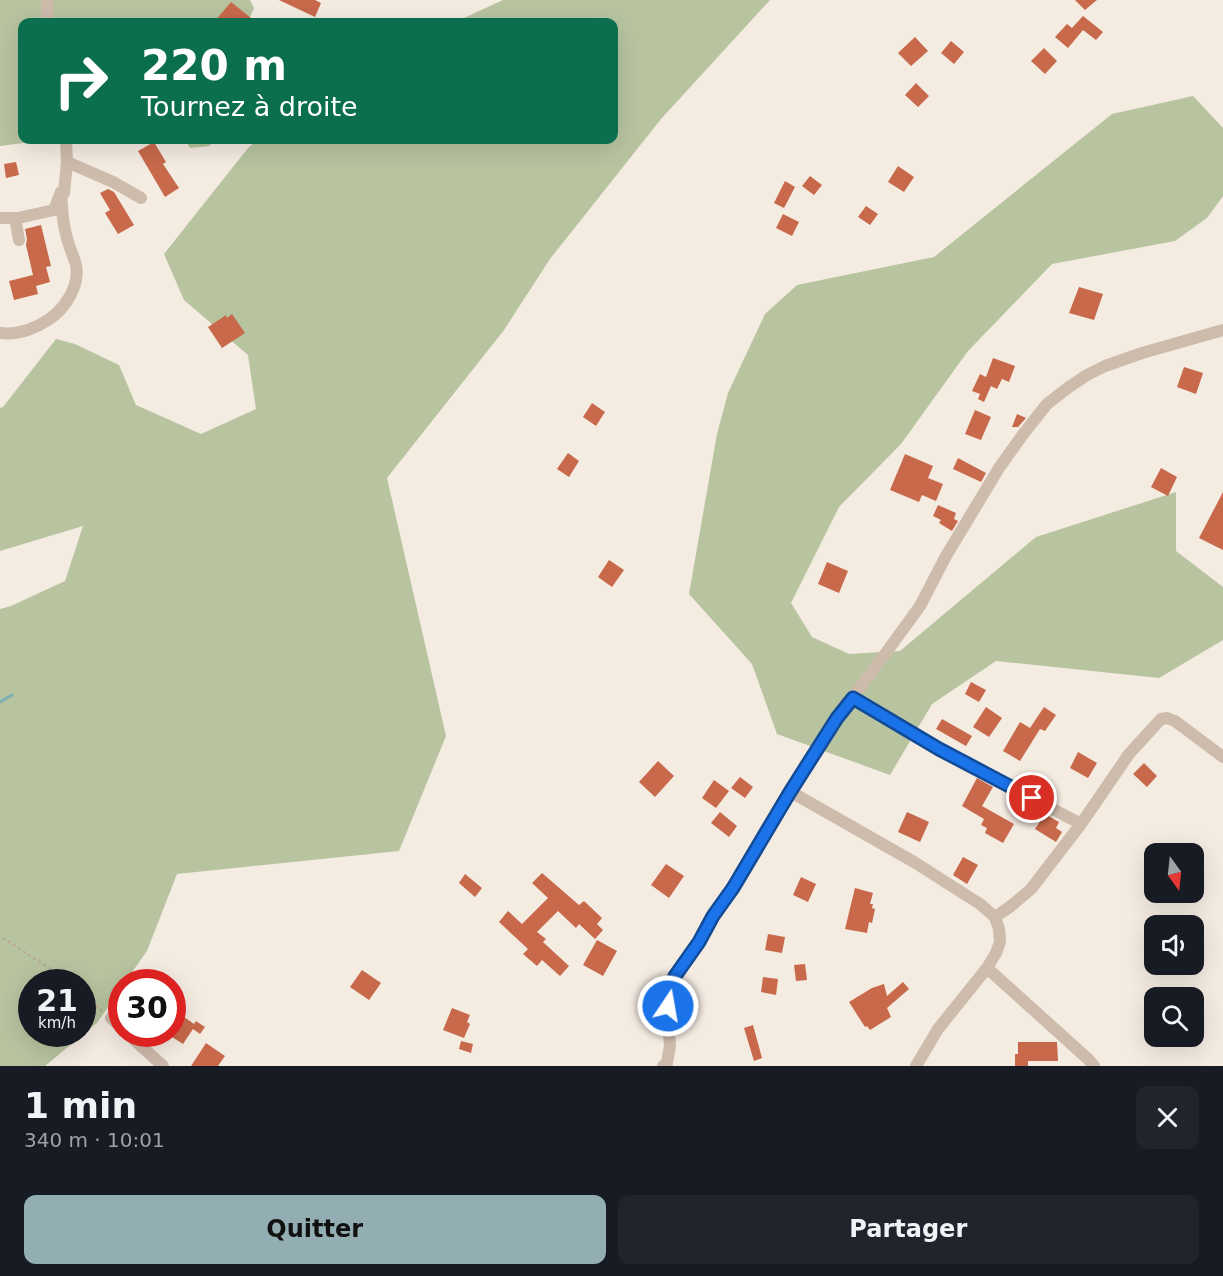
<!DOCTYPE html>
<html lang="fr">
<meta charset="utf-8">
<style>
:root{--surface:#171b24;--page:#20242c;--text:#f1f3f6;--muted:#9ea1a6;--accent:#92aeb2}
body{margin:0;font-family:"DejaVu Sans",sans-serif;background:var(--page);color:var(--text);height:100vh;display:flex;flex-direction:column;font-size:22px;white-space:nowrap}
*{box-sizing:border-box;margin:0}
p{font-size:20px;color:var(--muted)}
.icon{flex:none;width:33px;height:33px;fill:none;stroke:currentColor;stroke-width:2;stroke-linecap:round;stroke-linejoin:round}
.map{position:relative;height:1066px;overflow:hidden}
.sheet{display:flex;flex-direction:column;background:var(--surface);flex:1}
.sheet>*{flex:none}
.guide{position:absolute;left:18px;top:18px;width:600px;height:126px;border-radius:12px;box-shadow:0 6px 24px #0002;background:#0b6e4f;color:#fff;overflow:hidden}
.needle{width:39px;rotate:165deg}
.fabs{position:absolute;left:1144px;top:843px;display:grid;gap:12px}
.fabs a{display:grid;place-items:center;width:60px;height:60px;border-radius:12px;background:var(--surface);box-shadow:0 6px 24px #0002;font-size:30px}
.speed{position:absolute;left:18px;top:969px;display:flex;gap:12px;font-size:30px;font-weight:700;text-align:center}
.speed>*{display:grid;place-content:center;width:78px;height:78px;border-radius:50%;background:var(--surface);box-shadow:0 6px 24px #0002;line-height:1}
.speed small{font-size:15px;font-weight:400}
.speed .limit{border:9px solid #d22;background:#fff;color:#111}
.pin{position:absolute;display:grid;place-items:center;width:51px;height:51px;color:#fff;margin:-26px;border:3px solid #fff;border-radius:50%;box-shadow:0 2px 6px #0007}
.me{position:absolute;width:66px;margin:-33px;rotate:12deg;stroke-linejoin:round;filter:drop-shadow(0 0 4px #0008)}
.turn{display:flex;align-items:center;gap:21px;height:126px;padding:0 24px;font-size:27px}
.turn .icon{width:78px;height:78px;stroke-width:2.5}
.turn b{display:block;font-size:42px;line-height:51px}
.round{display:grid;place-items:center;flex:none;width:63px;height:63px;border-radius:12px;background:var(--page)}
.summary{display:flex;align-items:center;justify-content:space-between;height:102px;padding:0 24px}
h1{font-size:36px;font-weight:600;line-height:45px}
.cta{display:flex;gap:12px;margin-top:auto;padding:12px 24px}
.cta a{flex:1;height:69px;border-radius:12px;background:var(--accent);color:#111;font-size:24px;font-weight:600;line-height:69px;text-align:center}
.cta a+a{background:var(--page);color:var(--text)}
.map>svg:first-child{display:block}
</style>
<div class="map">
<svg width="1223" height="1066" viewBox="0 0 1223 1066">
<rect width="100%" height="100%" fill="#f4ebe1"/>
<path fill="#b8c4a0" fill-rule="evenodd" d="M0,0H250L254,8L248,22H22V140H47L0,146Z
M503,0H770L661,119L550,259L504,330L387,478L446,736L399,851L177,874L147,951L125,982H122L121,988L97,1023L45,1066H0V609L11,606L65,581L83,526L0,551V408L3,407L56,339L75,344L119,365L136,405L201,434L256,409L248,355L184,300L164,254L248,148L257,140H614V22H429L464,18ZM32,982H82V1034H32Z
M1193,96L1223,128V196L1207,218L1175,241L1052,264L968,351L901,444L839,507L791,603L812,637L849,654L900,651L1036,537L1176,492V551L1223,587V640L1159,678L996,661L932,704L890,775L777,734L752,664L689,594L717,434L728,393L765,314L797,285L934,257L1112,114Z
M186,140H212L210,146L190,148Z"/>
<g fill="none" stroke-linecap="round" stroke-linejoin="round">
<path stroke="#7fb0b2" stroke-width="3" d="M0,702L12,695"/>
</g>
<path fill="#c8694b" d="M279,0H315L321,3L315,17Z
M1075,0H1097L1085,10Z
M231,2L256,22H214Z
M1083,16L1103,32L1096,40L1083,30L1068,48L1055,37L1067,24L1072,28Z
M915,37L928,51L911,66L898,53Z
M951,41L964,52L954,64L941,53Z
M1044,48L1057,61L1045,74L1031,61Z
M916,83L929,96L918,107L905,95Z
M154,142L166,162L163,164L179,188L165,197L138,151Z
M16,162L19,175L6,178L4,164Z
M898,166L914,177L904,192L888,182Z
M810,176L822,185L814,195L802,186Z
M785,181L795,187L784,208L774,203Z
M108,189L114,192L134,225L118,234L105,213L110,210L100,193Z
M866,206L878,214L870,225L858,217Z
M783,214L799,222L792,236L776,228Z
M41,225L51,266L46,267L50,282L36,286L38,294L14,300L9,281L33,275L26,245L27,239L25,229Z
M1079,287L1103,294L1094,320L1069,313Z
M232,314L245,333L222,348L208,327L226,315L227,318Z
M993,358L1015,366L1009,382L1002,379L997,389L991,386L984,402L978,399L980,394L972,391L980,374L986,377Z
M1184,367L1203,373L1196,394L1177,387Z
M592,403L605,412L596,426L583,417Z
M975,410L991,417L981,440L965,434Z
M1017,414L1026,418L1018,427H1012Z
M568,453L579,461L569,477L557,469Z
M905,454L933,466L928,478L943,484L936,501L922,495L919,502L890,490Z
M958,458L986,473L981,482L953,469Z
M1161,468L1177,477L1168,496L1151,487Z
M1223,492V550L1199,538Z
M938,505L956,513L954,519L958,521L952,531L939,523L941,520L933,516Z
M609,560L624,570L612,587L598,577Z
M827,562L848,571L839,593L818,584Z
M971,682L986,690L979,702L965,694Z
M986,707L1002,718L989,737L973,727Z
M1044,707L1056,715L1045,731L1040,729L1020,761L1003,751L1020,722L1030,728Z
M942,719L972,736L966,746L936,729Z
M1078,752L1097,763L1088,778L1070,768Z
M658,761L674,776L655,797L639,782Z
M1144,763L1157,776L1147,787L1133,774Z
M740,777L753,787L745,798L731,788Z
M977,778L993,787L982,806L1014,824L1003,843L985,833L987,828L981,825L984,819L962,806Z
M714,780L729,791L716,808L702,798Z
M720,812L737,826L729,837L711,823Z
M907,812L929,822L920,842L898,832Z
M1045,814L1059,822L1056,828L1062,832L1056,842L1035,829Z
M963,857L978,865L967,884L953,875Z
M666,864L684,876L669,898L651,885Z
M542,873L579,905L584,901L602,918L597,924L603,930L595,939L579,924L576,928L558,911L537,932L546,939L543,942L569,966L560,976L542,960L537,966L523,954L528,949L499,922L508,911L522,924L548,898L532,883Z
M465,874L482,888L475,897L459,883Z
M801,877L816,884L808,902L793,895Z
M855,888L873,893L870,904H873L872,908L875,909L872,923L869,922L867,933L845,929Z
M768,934L785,937L782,953L765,950Z
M597,940L617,951L603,976L583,965Z
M805,964L807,980L796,981L794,965Z
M362,970L381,983L369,1000L350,987Z
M763,977L778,979L776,995L761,992Z
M903,982L909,989L887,1008L891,1017L870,1030L867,1026L865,1027L849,1002L872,988L884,984L887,996Z
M172,997L182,1004L177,1012L194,1024L196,1021L205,1027L200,1034L193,1029L183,1044L172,1037Z
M452,1008L470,1015L467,1022L470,1024L464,1038L443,1030Z
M753,1025L762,1058L754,1061L744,1028Z
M461,1041L473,1044L471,1053L459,1049Z
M1018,1042H1057L1058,1061H1028V1066H1015V1054H1018Z
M206,1043L225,1056L218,1066H191Z"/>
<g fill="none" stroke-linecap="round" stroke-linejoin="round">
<path stroke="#b9a596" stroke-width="2" stroke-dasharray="3 3" stroke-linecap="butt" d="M3,938L70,982
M82,994L102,1011"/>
<path stroke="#cdbbac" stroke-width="12" d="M47,0L48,22
M67,162L113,182L141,198
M0,218H18L54,210L61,192L64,193L67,162L66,140
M18,218L16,223L19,240
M0,333C18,335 33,330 48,320C65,309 80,286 76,265C73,254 68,245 66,234C62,220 62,207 61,192
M853,698L939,749L1081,824
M791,792L914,862L980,904L995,917L1011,906L1031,889L1081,824L1129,754L1161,719L1167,718L1175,721L1223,757
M987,968L1088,1059L1094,1066
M111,1018L122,1028
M128,1034L163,1066
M663,1066L667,1063L670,1046L668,1022L669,992L675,976L699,942L713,916L733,887L791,792L837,718L888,650L920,606L946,556L999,468L1024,433L1047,404L1069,387L1087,375L1105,366L1142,353L1223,330
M916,1066L938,1029L987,968L996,953L1000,942L999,929L995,917"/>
</g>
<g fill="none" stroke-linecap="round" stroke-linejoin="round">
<defs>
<path id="route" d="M668,1006L669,992L675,976L699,942L713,916L733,888L790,792L837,718L853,698L939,749L1032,798"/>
</defs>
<use href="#route" stroke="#114b97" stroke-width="15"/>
<use href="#route" stroke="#1a73e8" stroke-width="10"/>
</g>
</svg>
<div class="fabs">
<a><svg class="needle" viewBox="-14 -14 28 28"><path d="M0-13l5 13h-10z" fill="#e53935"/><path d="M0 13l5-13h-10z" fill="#9ea1a6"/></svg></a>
<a><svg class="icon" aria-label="sound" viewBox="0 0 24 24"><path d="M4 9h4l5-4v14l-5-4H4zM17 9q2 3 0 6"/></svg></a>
<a><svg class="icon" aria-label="search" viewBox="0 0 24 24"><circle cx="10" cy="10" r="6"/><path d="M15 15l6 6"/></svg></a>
</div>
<div class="speed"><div>21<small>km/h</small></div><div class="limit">30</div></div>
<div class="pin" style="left:1032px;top:798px;background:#d93025"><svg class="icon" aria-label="arrive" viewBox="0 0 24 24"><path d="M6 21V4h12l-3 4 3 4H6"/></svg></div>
<svg class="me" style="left:668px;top:1006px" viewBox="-20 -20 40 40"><circle r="17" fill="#1a73e8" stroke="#fff" stroke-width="3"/><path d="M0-11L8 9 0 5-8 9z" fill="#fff"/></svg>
<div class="guide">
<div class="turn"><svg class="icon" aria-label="right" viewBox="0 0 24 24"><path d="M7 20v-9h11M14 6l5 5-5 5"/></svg><div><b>220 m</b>Tournez à droite</div></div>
</div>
</div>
<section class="sheet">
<div class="summary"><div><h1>1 min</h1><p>340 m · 10:01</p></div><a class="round"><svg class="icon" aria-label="close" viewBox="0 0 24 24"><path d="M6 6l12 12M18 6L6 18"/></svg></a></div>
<div class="cta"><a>Quitter</a><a>Partager</a></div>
</section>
